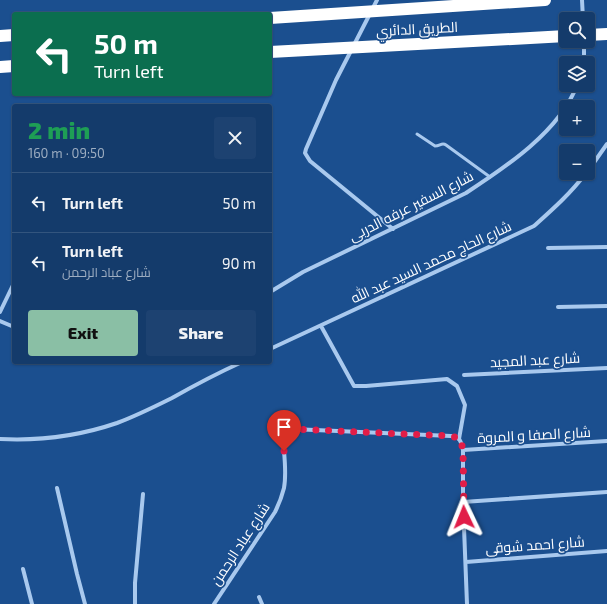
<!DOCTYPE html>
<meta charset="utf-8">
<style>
:root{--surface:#143b6b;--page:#1d4271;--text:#f1f3f6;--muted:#9dadc1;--line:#33557e;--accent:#8abfa5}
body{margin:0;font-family:"Exo 2",Cairo,sans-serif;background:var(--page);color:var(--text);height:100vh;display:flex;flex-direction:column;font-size:15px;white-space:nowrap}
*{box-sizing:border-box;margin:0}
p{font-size:13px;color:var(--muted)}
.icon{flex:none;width:22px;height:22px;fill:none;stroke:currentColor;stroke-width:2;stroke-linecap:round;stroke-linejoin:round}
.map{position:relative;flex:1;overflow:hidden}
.sheet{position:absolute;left:12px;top:104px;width:260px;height:260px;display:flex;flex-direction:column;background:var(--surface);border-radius:4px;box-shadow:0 1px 3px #0004,0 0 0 1px var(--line)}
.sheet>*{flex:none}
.top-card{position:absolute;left:12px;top:12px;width:260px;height:84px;border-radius:4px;box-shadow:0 1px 3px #0004,0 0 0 1px var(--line);background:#0b6e4f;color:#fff;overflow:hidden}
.controls{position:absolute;left:559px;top:12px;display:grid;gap:8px}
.controls a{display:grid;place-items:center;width:36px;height:36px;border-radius:4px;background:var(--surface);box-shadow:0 1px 3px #0004,0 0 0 1px var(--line);font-size:20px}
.pin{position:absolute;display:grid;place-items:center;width:34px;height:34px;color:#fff;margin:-41px -17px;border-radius:50% 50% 50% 0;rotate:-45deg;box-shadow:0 0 4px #0007}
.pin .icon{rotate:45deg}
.me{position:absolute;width:44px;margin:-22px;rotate:358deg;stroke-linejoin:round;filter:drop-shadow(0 0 3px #0008)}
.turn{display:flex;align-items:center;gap:14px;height:84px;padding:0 16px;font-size:18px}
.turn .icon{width:52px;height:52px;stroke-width:2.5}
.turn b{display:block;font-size:28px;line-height:34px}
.round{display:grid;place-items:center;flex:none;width:42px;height:42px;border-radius:4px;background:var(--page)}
.summary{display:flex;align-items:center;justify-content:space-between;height:68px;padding:0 16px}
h1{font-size:24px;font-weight:800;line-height:30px;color:#1e9e55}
.button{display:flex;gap:8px;margin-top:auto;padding:8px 16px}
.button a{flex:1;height:46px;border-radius:4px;background:var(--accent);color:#111;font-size:16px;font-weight:800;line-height:46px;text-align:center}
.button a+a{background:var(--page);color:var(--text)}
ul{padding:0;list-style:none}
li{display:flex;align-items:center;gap:12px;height:60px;padding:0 16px;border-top:1px solid var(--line)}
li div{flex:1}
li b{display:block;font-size:15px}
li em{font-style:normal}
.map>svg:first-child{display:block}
</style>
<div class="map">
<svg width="607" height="604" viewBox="0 0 607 604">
<rect width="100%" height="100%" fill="#1b4f8f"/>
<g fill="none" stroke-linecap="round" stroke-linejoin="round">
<path stroke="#a9c9ee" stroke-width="3" d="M417,134L435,146C440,146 442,142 446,145L490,177"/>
<path stroke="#a9c9ee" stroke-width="4" d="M377,0L336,80L306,149L305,153L310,161L393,229
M582,0L583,19
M584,41V63
M588,171L607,144
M548,248L607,247
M270,292L303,272L466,193C506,167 560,131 577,85
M558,307L607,306
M0,312L14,283
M0,321L14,327
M321,326L354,386H366L447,379L457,386L465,405L459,439
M270,349L534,226C553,209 571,193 586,173
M464,375L607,368
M0,439C39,441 79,436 117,423C136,416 154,407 172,398C195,385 218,373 242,362
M463,450L607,441
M57,488L77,574L85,604
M463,502L607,492
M466,562L607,551
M23,569L32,604
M259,597L262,604
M135,604V583L143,494
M214,604L275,512C279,504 282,496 284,488C287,472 284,455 283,439C284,433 286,431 292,429L451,436C460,437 461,441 463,450V502L467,604"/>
<path stroke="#fff" stroke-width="12" d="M588,35L607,34
M0,36L14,35
M0,67L14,66"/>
<path stroke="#fff" stroke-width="12" d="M270,18L545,0
M270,52L566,36"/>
</g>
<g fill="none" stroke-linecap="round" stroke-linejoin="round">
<path stroke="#e11d48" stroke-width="7" stroke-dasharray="0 12.6" d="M284,451C283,441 280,433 292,429L451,436C460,438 461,441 463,450L464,517"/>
</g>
<g text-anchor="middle" stroke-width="3.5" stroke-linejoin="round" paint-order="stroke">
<g font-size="14" fill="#fff" stroke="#1b4f8f">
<text transform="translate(417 29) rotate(-3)" y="5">الطريق الدائري</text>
<text transform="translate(411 206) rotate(-27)" y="5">شارع السفير عرفه الدربى</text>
<text transform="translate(431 262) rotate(-25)" y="5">شارع الحاج محمد السيد عبد الله</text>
<text transform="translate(535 360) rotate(-3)" y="5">شارع عبد المجيد</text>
<text transform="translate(534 435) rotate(-3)" y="5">شارع الصفا و المروة</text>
<text transform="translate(240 544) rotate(-57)" y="5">شارع عباد الرحمن</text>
<text transform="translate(535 545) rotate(-4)" y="5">شارع احمد شوقى</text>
</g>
</g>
</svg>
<div class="controls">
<a><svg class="icon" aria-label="search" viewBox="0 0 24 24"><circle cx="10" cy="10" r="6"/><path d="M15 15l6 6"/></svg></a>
<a><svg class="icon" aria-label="layers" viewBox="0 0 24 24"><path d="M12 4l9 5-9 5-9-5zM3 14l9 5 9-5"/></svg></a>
<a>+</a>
<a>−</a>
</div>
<div class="pin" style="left:284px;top:451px;background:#d93025"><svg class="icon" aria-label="arrive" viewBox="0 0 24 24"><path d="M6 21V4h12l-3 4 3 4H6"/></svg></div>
<svg class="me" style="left:464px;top:517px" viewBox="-20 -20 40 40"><path d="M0-17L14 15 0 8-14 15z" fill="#e11d48" stroke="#fff" stroke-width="4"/></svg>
<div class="top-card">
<div class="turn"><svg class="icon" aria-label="left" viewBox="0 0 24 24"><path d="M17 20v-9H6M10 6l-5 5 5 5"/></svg><div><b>50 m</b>Turn left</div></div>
</div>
<section class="sheet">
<div class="summary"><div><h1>2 min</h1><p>160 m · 09:50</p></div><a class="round"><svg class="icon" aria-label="close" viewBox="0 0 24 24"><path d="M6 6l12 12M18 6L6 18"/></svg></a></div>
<ul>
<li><svg class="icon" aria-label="left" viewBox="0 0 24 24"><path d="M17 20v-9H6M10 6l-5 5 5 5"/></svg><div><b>Turn left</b></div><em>50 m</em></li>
<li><svg class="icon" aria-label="left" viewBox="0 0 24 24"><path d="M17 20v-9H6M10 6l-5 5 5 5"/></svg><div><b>Turn left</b><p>شارع عباد الرحمن</p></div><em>90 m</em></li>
</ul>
<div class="button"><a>Exit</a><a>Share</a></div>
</section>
</div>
